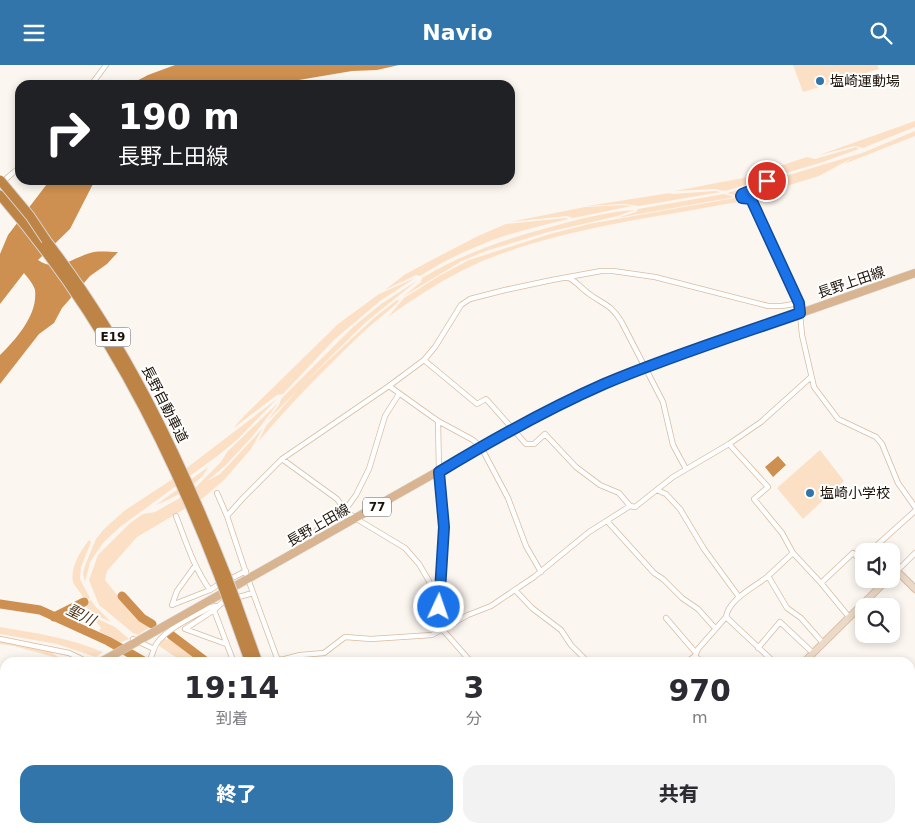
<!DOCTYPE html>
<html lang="ja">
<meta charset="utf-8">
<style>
:root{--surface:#fff;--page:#f2f2f3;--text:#2b2b33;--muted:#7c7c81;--accent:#3275ab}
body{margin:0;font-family:"DejaVu Sans","Noto Sans JP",sans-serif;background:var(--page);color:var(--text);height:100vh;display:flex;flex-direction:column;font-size:19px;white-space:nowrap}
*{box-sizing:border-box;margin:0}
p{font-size:16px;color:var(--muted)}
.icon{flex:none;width:28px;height:28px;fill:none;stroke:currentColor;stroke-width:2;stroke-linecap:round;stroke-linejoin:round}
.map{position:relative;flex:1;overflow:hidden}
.details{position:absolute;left:0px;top:592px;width:915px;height:176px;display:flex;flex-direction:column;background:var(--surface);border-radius:15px 15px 0 0;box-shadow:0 2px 8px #0003}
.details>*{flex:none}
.guide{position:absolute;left:15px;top:15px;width:500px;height:105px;border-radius:15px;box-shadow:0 2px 8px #0003;background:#202124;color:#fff;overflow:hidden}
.controls{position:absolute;left:855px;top:478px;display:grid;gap:10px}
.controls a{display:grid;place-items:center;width:45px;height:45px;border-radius:10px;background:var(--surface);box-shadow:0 2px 8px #0003;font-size:25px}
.pin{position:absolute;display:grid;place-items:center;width:42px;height:42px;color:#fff;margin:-21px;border:2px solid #fff;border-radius:50%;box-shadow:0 1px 5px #0007}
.me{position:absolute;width:55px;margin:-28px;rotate:3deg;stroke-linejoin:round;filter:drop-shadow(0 0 4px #0008)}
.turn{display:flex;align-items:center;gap:18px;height:105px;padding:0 20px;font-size:22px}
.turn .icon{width:65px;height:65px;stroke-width:2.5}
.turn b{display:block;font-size:35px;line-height:42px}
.eta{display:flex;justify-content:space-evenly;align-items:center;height:85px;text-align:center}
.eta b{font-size:30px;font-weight:800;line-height:35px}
.primary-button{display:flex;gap:10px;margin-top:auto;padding:10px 20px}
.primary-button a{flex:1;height:58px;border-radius:15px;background:var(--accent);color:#fff;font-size:20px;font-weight:800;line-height:58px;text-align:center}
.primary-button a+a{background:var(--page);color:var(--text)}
header{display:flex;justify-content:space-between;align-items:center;height:65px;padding:0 20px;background:var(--accent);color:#fff;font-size:22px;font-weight:800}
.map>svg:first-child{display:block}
</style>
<header><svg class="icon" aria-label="menu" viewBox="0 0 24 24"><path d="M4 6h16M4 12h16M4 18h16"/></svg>Navio<svg class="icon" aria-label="search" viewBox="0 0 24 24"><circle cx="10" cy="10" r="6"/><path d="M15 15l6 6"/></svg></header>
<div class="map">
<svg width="915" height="768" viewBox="0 0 915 768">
<rect width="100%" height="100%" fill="#fcf6f0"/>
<path fill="#fce0c5" d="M793,0H877L879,4L803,27Z
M915,56V62L863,83L855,81L819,90Z
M915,66V71L844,99L854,92L819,111L751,132L744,133V130L765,122L769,116L862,88Z
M856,82L859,84L820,98L725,126L714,124L675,126L743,113L807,92L815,94Z
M765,117L737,131L727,128Z
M715,126L721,127L639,141L623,139L587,141L670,128L672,129Z
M724,129L735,132L617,153L636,147L638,144Z
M734,133L750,136L732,138C651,153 567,163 490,193C456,206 417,231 388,252L404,233L439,211L469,195L550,169L589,159Z
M623,140L632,141L573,153L567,151L510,157L585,142Z
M634,145L618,151L548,167L486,186L462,196L404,231L421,217L422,213C462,189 503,175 547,163C576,155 605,147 634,145Z
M566,153L568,154C538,162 507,168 478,181C458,189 439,199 420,211L416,210L385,225L404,210L428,197L478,171L506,159Z
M415,213L380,236L334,275L283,329L277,330L235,362V361L245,350L338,259L379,229Z
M418,215L366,257L305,317L375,252L397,235L399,236C386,249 371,259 358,272C324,305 289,340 258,377L266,361L296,327L267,356L279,340L281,334L353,262L381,239Z
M277,334L238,374L220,389L120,462L103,478L90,497L85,517L83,508L86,498L96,474L104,464L124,446L171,415Z
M279,337L252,372L225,401L207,416L220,409L263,363L251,384L224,415L203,433L137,472L107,506L105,515L135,552L150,562L138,570L133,568L99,540L89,515L98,490L130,458L143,449L155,447L192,426L221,397L227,387Z
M820,385L844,416L803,454L777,423Z
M208,402C200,419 174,433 156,440Z
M89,475L91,477L81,502L80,514L90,533L86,535L85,532H83C81,528 76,523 74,519C68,506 81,485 89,475Z
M91,535L95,541L111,557L90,548L86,540L88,539V537Z
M92,551L115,562L129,574L119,578L99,566L101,563Z
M0,562C35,568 70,573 103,587L96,592L57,579L0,569Z
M169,572L205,597H183L159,581L164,573L168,575Z
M0,575L48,585L61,594L14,581L0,579Z"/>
<path fill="#cd9050" d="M175,0H399L377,5L352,6L269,20H129L148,10Z
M50,115H95L70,164L38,195C58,209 74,191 94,187C102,186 111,187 118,187L107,199L90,211L62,243L54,258L39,269L0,319V290C16,274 38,250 35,225C34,220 28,213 24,208L0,239V189L8,170Z
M778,391L786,400L773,412L765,402Z"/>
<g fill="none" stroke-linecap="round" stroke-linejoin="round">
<path stroke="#cd9050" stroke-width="9" d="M122,531L142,553L152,559
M0,539L40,545L108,576L147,598
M54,552L84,537
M171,570L208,598
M469,764L475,768"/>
<defs>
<path id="street" d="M91,20L106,0
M767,116L764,120L743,129L741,131L742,133H751L799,238L802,270L814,322L838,354L876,372L882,379L898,418L915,442
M1,118L20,102
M569,213C577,217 581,223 588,228C602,239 610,238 621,256L663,337L673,380L686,404
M424,295L477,339L486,334L487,335L526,379H534L545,369L576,402L600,420L619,428L630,441
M389,321L438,356L473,375L481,382L508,433L526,481L541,507
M438,356L439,407L444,462L439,538
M729,379L768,422L754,434L782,468L793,488L821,518L849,552
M282,394L337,434L345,445L355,453L405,483L419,499L429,516L443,557V565L472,598
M657,425L666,429L680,444L704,484L739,532
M217,428L227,451L248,514L277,593L276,598
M345,445L356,430L369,404L385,351L399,329
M176,451C186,477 194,503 210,525L221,518
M227,451L243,433L282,394L389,321L424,295L435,282L461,240L470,234L505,225L552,215L601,206H613L655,212L768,241H782L799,238
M607,456L654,508L663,514L682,533L698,544L715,563
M315,477L311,471L342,441
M875,486L876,481L915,446
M195,501L177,526L172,540L210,525
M897,506L915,488
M768,511L787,543L801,553L823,578
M228,515L246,506
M821,518L853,488L861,496L864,494
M515,525L532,543L561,565L571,580L589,598
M235,533L253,528
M228,535L223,537L214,545L234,598
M214,545L185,564L226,579
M726,552L775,598
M666,553L696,588
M0,574L69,588L90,598
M133,574L154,584L149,598
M758,583L780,557L813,588
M154,584C159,567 195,551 210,542L217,541
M695,591L703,598
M277,593L281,595L300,590L324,588L345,572L371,574L432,570L468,550L491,541L534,512L589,467L630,441L635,442L673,412L729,379L761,357L811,312
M604,598L621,595L627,598
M685,598L695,591L698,584L726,552C729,534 753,523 767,512C776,504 784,496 793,488
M910,614L915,610
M0,663L5,665
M0,695L5,686
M910,697L915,701
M309,764L311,768
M358,764L361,768
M450,764L456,768
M486,764L492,768
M630,764L634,768
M856,764L859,768
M4,768L6,764
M39,768L42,764
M173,768L174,764
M248,768L249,764
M422,768L430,764
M590,768L593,764
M725,768L728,764"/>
<path id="secondary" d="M891,511L897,506L915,524
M803,598L888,514
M431,768L438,764"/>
<path id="primary" d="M99,598L481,382L584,328L644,303L915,208
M0,651L5,648"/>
<path id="highway" d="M0,130C99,244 166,373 220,514
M42,170C123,273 179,390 227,512
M236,536L258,598
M229,539L250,598
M327,764L330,768
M337,764L340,768"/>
</defs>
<use href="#street" stroke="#d8bca1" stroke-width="6"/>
<use href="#secondary" stroke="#d8bca1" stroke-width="8"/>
<use href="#primary" stroke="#d6d4d3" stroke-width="9"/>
<use href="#highway" stroke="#d6d4d3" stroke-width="11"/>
<use href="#street" stroke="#fff" stroke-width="4.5"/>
<use href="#secondary" stroke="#ecdac8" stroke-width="6"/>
<use href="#primary" stroke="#d8b590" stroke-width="8"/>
<use href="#highway" stroke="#be8446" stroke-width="9"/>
<defs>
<path id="highway-bridge" d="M0,115L30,151L46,175
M227,512L236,536
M220,514L229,539"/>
</defs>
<use href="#highway-bridge" stroke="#d6d4d3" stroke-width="11" stroke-linecap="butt"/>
<use href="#highway-bridge" stroke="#be8446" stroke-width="9"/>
</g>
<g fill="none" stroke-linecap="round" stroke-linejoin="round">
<defs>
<path id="route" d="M439,542L444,462L439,407C492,375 547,344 604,319C668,292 734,271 800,248L799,238L751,134L742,133L741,131L742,129L764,120L767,116"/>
</defs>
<use href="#route" stroke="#114b97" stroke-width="12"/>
<use href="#route" stroke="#1a73e8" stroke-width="9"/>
</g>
<g fill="#3275ab" stroke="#fff" stroke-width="2">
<circle cx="820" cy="16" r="5"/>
<circle cx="810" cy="428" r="5"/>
</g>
<g text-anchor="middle" stroke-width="4" stroke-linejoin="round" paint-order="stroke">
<g fill="#fff" stroke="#605952" stroke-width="1">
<rect x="95.5" y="262.5" width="35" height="19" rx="4"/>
<rect x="363" y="432.5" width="28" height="19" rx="4"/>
</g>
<g font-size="12" font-weight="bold" fill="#1c1208">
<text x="113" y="276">E19</text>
<text x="377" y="446">77</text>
</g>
<g font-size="14" fill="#1c1208" stroke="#fff" text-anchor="start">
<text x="830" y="21">塩崎運動場</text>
<text x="820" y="433">塩崎小学校</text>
</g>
<g font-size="14" fill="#1c1208" stroke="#fff">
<text transform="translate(851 217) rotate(-19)" y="5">長野上田線</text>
<text transform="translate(165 339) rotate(63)" y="5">長野自動車道</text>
<text transform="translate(318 460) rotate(-30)" y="5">長野上田線</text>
</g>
<g font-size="15" font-style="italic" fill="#4d3317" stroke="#fff">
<text transform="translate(81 550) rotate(26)" y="5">聖川</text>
</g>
</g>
</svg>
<div class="controls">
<a><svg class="icon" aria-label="sound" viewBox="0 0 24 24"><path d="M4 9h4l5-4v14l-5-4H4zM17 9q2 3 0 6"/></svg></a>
<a><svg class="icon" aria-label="search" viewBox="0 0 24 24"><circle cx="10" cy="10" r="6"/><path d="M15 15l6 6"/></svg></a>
</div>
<div class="pin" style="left:767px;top:116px;background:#d93025"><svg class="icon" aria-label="arrive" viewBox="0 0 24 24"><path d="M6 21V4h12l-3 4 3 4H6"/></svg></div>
<svg class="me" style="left:439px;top:542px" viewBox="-20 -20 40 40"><circle r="17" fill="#1a73e8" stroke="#fff" stroke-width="3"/><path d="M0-11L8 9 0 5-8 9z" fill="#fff"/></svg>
<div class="guide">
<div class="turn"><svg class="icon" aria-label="right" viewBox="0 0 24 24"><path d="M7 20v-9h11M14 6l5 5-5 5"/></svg><div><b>190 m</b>長野上田線</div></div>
</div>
<section class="details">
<div class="eta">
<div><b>19:14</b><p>到着</p></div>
<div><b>3</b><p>分</p></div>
<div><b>970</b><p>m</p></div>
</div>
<div class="primary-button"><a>終了</a><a>共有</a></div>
</section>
</div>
